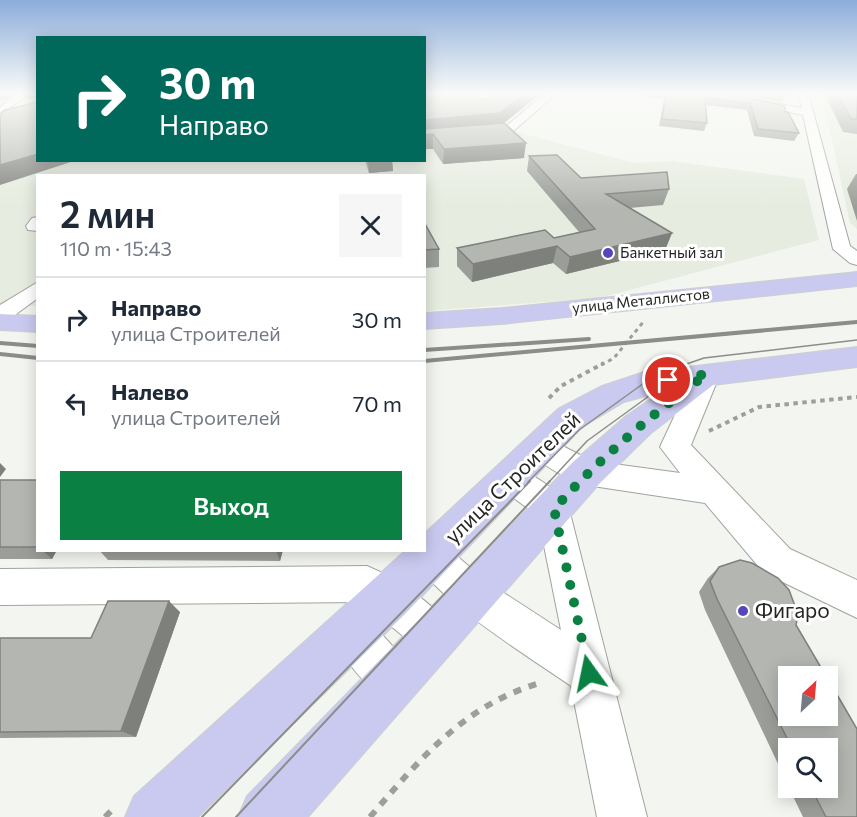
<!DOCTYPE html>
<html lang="ru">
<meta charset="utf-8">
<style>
:root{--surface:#fff;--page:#f6f6f7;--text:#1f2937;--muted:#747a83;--line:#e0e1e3;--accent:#0b8043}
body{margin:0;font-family:Commissioner,sans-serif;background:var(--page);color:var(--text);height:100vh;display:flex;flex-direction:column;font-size:22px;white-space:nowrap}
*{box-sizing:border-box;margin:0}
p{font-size:20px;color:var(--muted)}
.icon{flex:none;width:33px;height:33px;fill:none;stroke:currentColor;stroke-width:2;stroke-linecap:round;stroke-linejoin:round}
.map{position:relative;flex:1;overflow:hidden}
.panel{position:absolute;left:36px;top:174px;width:390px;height:378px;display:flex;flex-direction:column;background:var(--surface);border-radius:0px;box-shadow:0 3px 15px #0003}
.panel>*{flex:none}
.guide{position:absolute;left:36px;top:36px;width:390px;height:126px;border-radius:0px;box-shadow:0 3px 15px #0003;background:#00695c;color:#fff;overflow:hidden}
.needle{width:39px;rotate:26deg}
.buttons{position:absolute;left:778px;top:666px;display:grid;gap:12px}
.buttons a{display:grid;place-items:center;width:60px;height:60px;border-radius:0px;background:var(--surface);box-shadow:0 3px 15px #0003;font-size:30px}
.pin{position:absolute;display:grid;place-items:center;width:51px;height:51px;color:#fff;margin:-26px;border:3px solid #fff;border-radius:50%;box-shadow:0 2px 6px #0007}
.me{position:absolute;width:66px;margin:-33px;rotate:348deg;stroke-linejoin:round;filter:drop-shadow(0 0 4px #0008)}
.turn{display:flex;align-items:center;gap:21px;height:126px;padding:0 24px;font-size:27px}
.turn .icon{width:78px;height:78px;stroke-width:2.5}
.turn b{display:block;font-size:42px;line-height:51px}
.round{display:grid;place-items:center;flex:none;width:63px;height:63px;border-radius:0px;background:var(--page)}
.head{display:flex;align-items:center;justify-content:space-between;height:102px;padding:0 24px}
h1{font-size:36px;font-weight:600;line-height:45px}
.primary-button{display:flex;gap:12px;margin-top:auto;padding:12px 24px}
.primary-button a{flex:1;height:69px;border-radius:0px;background:var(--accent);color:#fff;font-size:24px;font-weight:600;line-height:69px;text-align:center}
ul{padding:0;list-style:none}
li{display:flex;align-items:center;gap:18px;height:84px;padding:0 24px;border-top:2px solid var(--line)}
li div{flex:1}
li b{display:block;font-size:22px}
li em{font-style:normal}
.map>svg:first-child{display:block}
</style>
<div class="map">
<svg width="857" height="817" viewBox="0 0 857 817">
<rect width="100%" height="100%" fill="#f3f6f0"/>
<path fill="#e6ecdf" d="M0,93H37L38,160H424L425,93H546L501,128L634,163L672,161L804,179L819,240L599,298L425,311L424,176H38L37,306L0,304V128L14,122L30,102L0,104Z
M816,93H857V229L850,223L827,117Z"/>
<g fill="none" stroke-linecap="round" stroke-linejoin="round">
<defs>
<path id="minor" d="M19,93H30L0,115V107Z
M546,93H557L510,134L424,142V134L503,129Z
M696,93H718L802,108L798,93H808L850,246L857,251V265L850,263L833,249L803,115Z
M38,217V231L28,230L26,226L32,218Z
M38,282V298L8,320L0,322V305Z
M707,366L716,368L720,374L691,445L790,549L857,580V618L764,573L705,503L586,485C567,479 536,463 526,446L531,438L541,435L592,461L680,473L660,447L694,374L698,368Z
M510,465C530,472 560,490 569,509L647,817H597L571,686C531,658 432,598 413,556L416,550H424V542L431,540L443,544L487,582L561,630L538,516L499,487L495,478L499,469Z
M367,566C396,578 443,608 455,637L449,651L435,657L421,651L362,602L0,605V569Z
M352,613C378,624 404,657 415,682L409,697L394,703C368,692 343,659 332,633L338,619Z"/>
<path id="major" d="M857,272V286L502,324L424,329V313L502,308Z
M0,314L38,316V332L0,330Z
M857,347V367L713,385L650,434L599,484L308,817H238L247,796L573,462L626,416L661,392L624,402L582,427L405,614L198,817H125L134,796L406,550H424V534L558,409L602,386L644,372Z"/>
</defs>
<use href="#minor" stroke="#a1a49e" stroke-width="2"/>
<use href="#major" stroke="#cfcfcf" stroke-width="2"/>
<path stroke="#9d9f9a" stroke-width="3" stroke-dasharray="4 4" stroke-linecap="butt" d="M601,365L614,358L644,321"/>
<path stroke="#9d9f9a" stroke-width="4" stroke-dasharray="4.5 4.5" stroke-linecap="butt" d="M549,398L561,386L604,363
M709,431L759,407L857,397"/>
<path stroke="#9d9f9a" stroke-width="6" stroke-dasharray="8 8" stroke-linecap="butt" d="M105,817L115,807
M370,817C421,758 465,704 543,682"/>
<use href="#minor" fill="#fff" fill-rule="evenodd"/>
<use href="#major" fill="#cacaf0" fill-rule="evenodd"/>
<path stroke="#8b8d89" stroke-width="1.5" d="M528,482L579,430L644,383L672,369L704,358L857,340
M549,482L587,441L678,375"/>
<path stroke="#8b8d89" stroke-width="2" d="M202,817L530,481
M236,817L550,481"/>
<path stroke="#8b8d89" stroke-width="4" d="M0,343L38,346
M424,350L589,339
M0,354L38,358
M424,361L857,322"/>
</g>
<path fill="#9b9d98" d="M0,93H15L6,100H0Z
M424,93L486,100L541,93L504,123L524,158L443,164L433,149Z
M645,93H728L785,112L799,133L794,141L754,136L747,110L706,105L707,123L704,131L659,126L664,99L644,97Z
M732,93H785V95L782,102Z
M828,93H857V134L843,132L827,99L829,96Z
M529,156L581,178L669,189L663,205L629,208L672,233L665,250L566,274L553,263L472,282L457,266V248L554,238L579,232L527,171Z
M365,160H392L393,171L369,173Z
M856,174H857V221L847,189Z
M424,222L439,249V267L424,268Z
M0,480H38V550H57L52,559H0Z
M99,550H283L280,561L108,560Z
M719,567L796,625L857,817H803L789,788H828V748H789V787L705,610L699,592L708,578Z
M180,612L136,737L0,738V638H91Z"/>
<path fill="#7e807c" d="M2,93H15L6,100Z
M24,93H38V98H27Z
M526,93H541L499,127L424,134V120Z
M433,134V149H424V135Z
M526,143L524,158L443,164L444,149Z
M38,154V160H77L0,185V165Z
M368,160H392L393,171L369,173Z
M672,233L665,250L566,274L570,257Z
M557,246L553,263L472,282L473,264Z
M0,463L6,469L0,477Z
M42,550H57L52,559Z
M276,550H283L280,561L276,551Z
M169,601L180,612L136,737L121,731Z"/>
<path fill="#b4b7b1" stroke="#7e807c" stroke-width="1.5" d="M424,93H469L486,100L496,93H526L500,113L424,120Z
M666,93H728L785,106V112H788L799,133L758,129L750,103L705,98L707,123L662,119Z
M773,93H785V95Z
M837,93H857V119H851Z
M38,102V154L0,165V114L5,110Z
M504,123L526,143L444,149L433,134L424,135V129Z
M557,155L581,178L667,172L669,189L606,194L672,233L570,257L557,246L473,264L457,248L545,230L554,238L595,229L529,156Z
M424,222L439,249L424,250Z
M0,480H38L37,547H0Z
M211,550H276V551Z
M740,560L752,563L778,578L789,590L798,614L796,625L826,676H789V716H828V679L857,729V817H826L811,788H828V748H792L717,599L710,581L719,567Z
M108,601H169L121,731L0,732V638H91Z"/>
<linearGradient id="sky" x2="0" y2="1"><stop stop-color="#8caddb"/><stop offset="0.45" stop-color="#fafbf8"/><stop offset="1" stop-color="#fafbf8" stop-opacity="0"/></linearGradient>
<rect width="857" height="208" fill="url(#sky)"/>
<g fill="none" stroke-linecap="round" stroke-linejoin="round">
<path stroke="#0b8043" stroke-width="10" stroke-dasharray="0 18" d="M589,673L554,509C601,457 650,416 707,374L668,380"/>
</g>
<g fill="#5745bd" stroke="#fff" stroke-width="2">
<circle cx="608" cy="253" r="6"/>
<circle cx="743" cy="611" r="6"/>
</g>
<g text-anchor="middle" stroke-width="6" stroke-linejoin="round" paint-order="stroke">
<g font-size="15" fill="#252623" stroke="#fff" text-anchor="start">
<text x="620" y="258">Банкетный зал</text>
</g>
<g font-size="15" fill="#252623" stroke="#fff">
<text transform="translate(641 301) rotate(-6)" y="5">улица Металлистов</text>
</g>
<g font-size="21" fill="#252623" stroke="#fff">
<text transform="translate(513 478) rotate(-44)" y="7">улица Строителей</text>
</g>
<g font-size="21" fill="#252623" stroke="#fff" text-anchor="start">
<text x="755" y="618">Фигаро</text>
</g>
</g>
</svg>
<div class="buttons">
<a><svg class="needle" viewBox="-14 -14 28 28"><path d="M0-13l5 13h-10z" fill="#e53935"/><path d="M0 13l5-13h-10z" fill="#747a83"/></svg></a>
<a><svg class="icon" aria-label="search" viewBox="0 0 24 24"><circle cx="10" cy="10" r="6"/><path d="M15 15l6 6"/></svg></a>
</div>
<div class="pin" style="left:668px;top:380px;background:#d93025"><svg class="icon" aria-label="arrive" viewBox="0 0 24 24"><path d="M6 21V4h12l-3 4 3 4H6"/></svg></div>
<svg class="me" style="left:589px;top:673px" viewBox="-20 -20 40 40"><path d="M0-17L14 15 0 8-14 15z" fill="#0b8043" stroke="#fff" stroke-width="4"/></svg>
<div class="guide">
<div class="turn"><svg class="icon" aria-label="right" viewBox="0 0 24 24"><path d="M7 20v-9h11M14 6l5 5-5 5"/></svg><div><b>30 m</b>Направо</div></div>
</div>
<section class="panel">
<div class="head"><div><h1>2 мин</h1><p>110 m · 15:43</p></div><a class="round"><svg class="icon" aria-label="close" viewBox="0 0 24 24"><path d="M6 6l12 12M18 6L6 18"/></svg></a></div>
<ul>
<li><svg class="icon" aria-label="right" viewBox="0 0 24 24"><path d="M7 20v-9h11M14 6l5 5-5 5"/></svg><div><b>Направо</b><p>улица Строителей</p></div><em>30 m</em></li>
<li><svg class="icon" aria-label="left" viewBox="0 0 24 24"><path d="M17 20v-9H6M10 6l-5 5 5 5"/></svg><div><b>Налево</b><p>улица Строителей</p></div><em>70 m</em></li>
</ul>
<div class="primary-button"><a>Выход</a></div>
</section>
</div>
